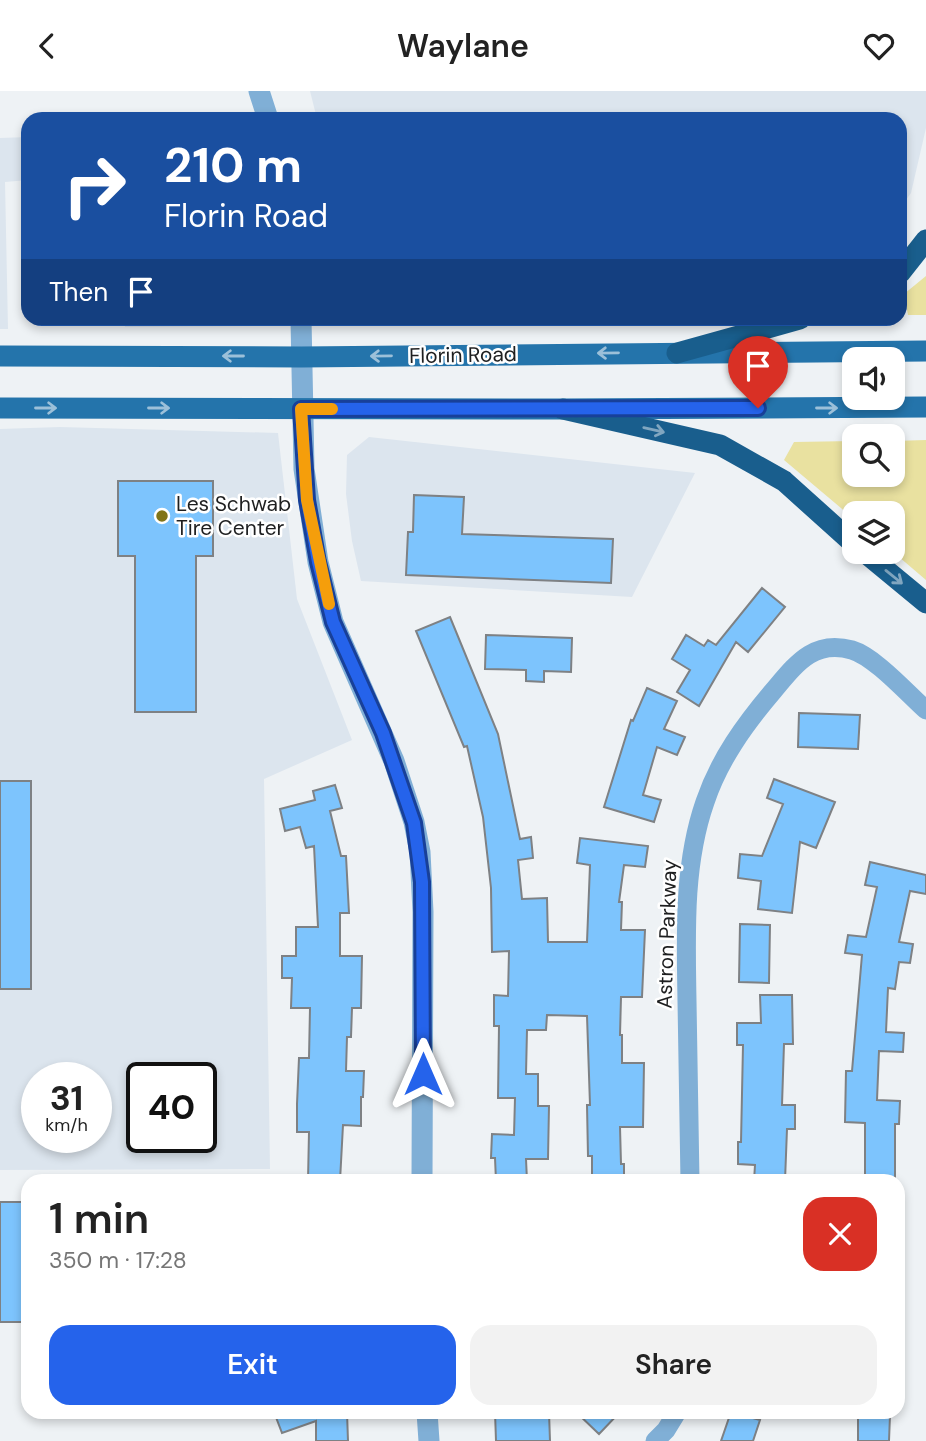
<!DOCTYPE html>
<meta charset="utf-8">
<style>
:root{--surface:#fff;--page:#f2f2f2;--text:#222;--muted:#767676;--accent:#2563eb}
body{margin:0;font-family:"DM Sans",sans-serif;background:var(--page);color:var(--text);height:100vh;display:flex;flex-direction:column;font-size:26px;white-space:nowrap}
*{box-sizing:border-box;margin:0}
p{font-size:23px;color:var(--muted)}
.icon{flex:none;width:38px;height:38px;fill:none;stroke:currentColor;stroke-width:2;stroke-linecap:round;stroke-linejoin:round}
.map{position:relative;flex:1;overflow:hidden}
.sheet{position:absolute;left:21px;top:1083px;width:884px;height:245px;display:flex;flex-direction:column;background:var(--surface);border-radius:21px;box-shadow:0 4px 10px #0003}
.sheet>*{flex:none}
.top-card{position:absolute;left:21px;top:21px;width:886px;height:214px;border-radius:21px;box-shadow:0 4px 10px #0003;background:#1a4fa0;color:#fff;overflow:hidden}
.buttons{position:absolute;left:842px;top:256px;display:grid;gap:14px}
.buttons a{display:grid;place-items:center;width:63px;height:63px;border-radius:14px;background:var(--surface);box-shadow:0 4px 10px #0003;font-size:35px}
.speed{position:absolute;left:21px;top:971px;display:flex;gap:14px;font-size:35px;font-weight:700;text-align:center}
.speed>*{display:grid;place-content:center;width:91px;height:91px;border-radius:50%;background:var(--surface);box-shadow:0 4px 10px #0003;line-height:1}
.speed small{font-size:18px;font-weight:400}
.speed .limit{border:4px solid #111;border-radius:10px;background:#fff;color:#111}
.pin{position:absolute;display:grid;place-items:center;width:60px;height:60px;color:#fff;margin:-72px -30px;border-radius:50% 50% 50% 0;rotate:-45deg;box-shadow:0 0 7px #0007}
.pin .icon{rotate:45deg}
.me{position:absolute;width:77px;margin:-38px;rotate:0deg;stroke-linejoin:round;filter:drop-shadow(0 0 5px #0008)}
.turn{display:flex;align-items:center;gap:24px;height:147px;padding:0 28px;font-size:32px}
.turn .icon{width:91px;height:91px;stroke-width:2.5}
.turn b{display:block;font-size:49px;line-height:60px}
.then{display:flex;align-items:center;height:66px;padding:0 28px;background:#0003;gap:14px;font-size:26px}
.round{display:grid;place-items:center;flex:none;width:74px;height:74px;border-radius:21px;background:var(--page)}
.headline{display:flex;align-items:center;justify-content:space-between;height:119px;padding:0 28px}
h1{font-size:42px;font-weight:600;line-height:52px}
.action{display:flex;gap:14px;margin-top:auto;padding:14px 28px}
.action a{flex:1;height:80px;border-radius:21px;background:var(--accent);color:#fff;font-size:28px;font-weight:600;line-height:80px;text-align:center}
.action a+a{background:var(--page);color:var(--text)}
header{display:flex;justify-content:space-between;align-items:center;height:91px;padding:0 28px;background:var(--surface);font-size:32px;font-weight:600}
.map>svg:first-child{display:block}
</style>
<header><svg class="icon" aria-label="back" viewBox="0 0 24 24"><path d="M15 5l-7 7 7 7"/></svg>Waylane<svg class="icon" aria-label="heart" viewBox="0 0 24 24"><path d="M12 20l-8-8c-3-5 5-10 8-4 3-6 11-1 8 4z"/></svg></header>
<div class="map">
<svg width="926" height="1350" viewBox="0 0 926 1350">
<rect width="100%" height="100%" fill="#eef2f5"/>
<path fill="#dce5ee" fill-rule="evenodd" d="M310,0H926V37L911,102L900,117V28H317Z
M28,46V89L5,91L8,238H0V47Z
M124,228H265L257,235L125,236Z
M60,336L278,342L297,508L352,649L264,688L270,1078L0,1079V338ZM37,987H96V1046H37ZM142,987H201V1046H142Z
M369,346L695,382L632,506L361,490L352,450L346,403L347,364Z"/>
<path fill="#e9e1a0" d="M926,185V224H908L904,203Z
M926,349V489L892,460V422H854V428L784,369L794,351L854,350V383H892L893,350Z"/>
<path fill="#7dc4fd" stroke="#7e8184" stroke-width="2" d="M118,390H213V465H196V621H135V465H118Z
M414,404L464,406L462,443L613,448L611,492L406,484L408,441H413Z
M762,497L785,516L748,561L736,551L699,615L677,601L690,579L672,568L686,544L704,555L708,549L716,554Z
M450,526L498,643L520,748L531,746L533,767L518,769L522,808L547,807L548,851H587L590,774L577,772L580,747L648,755L645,776L624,774L619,811H622L621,839H645L642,906H621L620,944H622V972H644L643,1036H620L621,1073H624V1090H592V1065H588L587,1014H590L587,925L547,924L546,939H527L526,983H538V1015H549L548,1068H526L527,1090H496L495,1067H491L492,1043L514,1044L515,1007H498L499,935H494V904L508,905L509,860L492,861L491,797L483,726L467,655L464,656L416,540Z
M486,544L572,547L571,581L544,580V591L526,590V579L485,578Z
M647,597L677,610L664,638L685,646L677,664L657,656L643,704L661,709L654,731L604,716L631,629L633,630Z
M799,622L860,624L858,658L798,656Z
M774,688L835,711L816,757L800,751L792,822L758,818L761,790L738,787L740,763L762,765L783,713L767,707Z
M0,690H31V898H0Z
M335,694L342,717L330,720L341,765H346L349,822H340V865H362L361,917H352L351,946H347L346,980H364L363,1006H361V1035L343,1034L340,1090H308L309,1041H297V1013L299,967H309L310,917H291L292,887H282V865H296V836H318L314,755L306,757L300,736L285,740L280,718L315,709L313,700Z
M870,771L926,784V803L910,800L899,851L913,853L910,872L899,871L895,898L888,897L886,941L904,942L903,961L879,960L877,1009L900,1010L899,1033H895V1090H865V1032L845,1031L846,980H852L862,864L845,862L848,844L866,846L877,796L865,794Z
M740,833L770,834L769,892L739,891Z
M760,904H792L793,953H784L782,1014H795V1038H787L785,1090H754L755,1074L738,1073V1051H741L743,954H737V932H761Z
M0,1111H28V1231H0Z
M274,1321H347L348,1350H316V1330L282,1342Z
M495,1321H549L550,1350H496Z
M576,1321H620L599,1343Z
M731,1321L760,1329L753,1350H721Z
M858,1324H890L889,1350H858Z"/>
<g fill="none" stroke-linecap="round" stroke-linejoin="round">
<path stroke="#80afd6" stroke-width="19" d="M690,1090C689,1030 688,970 687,910C686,844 683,774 705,711C719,669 745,633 774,599C796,573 814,548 852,559C875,566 907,602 926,619
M655,1350L666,1339L677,1321"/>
<path stroke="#80afd6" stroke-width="21" d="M259,0L268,28
M301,228L304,378L318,471L333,531L394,670L414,731L420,761L423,821L422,1090
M427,1321L429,1350"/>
<path stroke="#2474ab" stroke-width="21" d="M0,265L301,266L926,260
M0,317L563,318L926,316"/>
<path stroke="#195e8d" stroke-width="21" d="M900,182L926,149
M677,262L800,228
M563,318L720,354L784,390L854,453
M863,460L926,512"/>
</g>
<defs><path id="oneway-shaft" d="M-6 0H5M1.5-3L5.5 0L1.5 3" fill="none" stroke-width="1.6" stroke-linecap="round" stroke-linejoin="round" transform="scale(1.75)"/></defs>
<g stroke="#9cc0d9">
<use href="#oneway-shaft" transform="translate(608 262) rotate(179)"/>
<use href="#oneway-shaft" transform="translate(233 265) rotate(-180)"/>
<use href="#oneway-shaft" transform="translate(381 265) rotate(179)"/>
<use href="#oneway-shaft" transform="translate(46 317)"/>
<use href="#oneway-shaft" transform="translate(159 317)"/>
<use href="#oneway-shaft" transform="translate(827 317)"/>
</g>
<g stroke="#80a6c0">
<use href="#oneway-shaft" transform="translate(654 339) rotate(13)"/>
<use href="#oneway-shaft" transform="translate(894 486) rotate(39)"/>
</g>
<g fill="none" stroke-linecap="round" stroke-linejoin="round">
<defs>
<path id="route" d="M423,983L422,791L414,732L383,642L333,531L318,471L307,409L301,318L758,317"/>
</defs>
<use href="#route" stroke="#184099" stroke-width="18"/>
<use href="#route" stroke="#2563eb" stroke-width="12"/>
<path stroke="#f59e0b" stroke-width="12" d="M329,513L307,409L301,318H332"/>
</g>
<circle fill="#807417" stroke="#fff" stroke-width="2.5" cx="162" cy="425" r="7"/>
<g text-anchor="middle" stroke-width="5" stroke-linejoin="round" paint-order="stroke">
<g font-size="21" fill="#1e1f20" stroke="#fff">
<text transform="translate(463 264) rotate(-1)" y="7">Florin Road</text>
<text transform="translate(667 843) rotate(-88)" y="7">Astron Parkway</text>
</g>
<g font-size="21" fill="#1e1f20" stroke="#fff" text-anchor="start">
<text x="176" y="420">Les Schwab<tspan x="176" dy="24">Tire Center</tspan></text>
</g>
</g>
</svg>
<div class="buttons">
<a><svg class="icon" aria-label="sound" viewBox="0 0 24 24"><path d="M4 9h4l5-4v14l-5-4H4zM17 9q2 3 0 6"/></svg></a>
<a><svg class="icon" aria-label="search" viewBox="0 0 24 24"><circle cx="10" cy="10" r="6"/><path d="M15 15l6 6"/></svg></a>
<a><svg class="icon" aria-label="layers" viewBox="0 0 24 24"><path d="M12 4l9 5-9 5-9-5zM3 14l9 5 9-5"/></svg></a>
</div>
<div class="speed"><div>31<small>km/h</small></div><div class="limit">40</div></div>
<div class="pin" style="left:758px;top:317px;background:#d93025"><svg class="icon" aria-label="arrive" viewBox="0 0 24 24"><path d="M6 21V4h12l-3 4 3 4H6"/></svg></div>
<svg class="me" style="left:423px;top:983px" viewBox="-20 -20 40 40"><path d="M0-17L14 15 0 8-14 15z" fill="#2563eb" stroke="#fff" stroke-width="4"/></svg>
<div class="top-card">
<div class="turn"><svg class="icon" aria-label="right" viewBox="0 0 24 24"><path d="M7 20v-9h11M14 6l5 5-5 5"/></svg><div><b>210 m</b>Florin Road</div></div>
<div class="then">Then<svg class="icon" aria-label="arrive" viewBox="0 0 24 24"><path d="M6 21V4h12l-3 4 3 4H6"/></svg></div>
</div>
<section class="sheet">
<div class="headline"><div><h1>1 min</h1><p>350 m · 17:28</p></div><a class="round" style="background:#d93025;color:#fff"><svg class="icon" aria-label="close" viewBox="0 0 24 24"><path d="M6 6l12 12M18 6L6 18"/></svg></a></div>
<div class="action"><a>Exit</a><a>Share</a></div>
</section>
</div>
